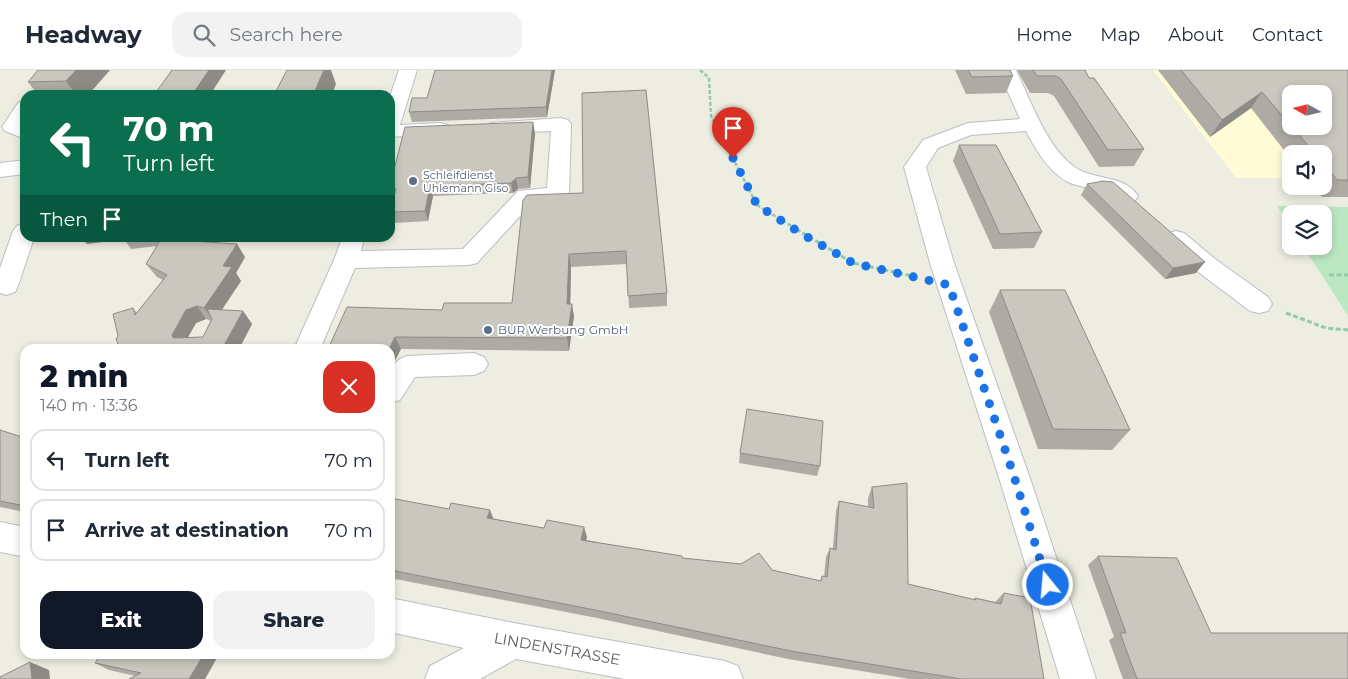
<!DOCTYPE html>
<meta charset="utf-8">
<style>
:root{--surface:#fff;--page:#f2f2f3;--text:#1f2937;--muted:#747a83;--line:#e0e1e3;--accent:#111827}
body{margin:0;font-family:Montserrat,sans-serif;background:var(--page);color:var(--text);height:100vh;display:flex;flex-direction:column;font-size:19px;white-space:nowrap}
*{box-sizing:border-box;margin:0}
p{font-size:16px;color:var(--muted)}
.icon{flex:none;width:28px;height:28px;fill:none;stroke:currentColor;stroke-width:2;stroke-linecap:round;stroke-linejoin:round}
.map{position:relative;flex:1;overflow:hidden}
.panel{position:absolute;left:20px;top:274px;width:375px;height:315px;display:flex;flex-direction:column;background:var(--surface);border-radius:15px;box-shadow:0 2px 8px #0003}
.panel>*{flex:none}
.banner{position:absolute;left:20px;top:20px;width:375px;height:152px;border-radius:15px;box-shadow:0 2px 8px #0003;background:#0b6e4f;color:#fff;overflow:hidden}
.needle{width:32px;rotate:278deg}
.controls{position:absolute;left:1282px;top:15px;display:grid;gap:10px}
.controls a{display:grid;place-items:center;width:50px;height:50px;border-radius:10px;background:var(--surface);box-shadow:0 2px 8px #0003;font-size:25px}
.pin{position:absolute;display:grid;place-items:center;width:42px;height:42px;color:#fff;margin:-51px -21px;border-radius:50% 50% 50% 0;rotate:-45deg;box-shadow:0 0 5px #0007}
.pin .icon{rotate:45deg}
.me{position:absolute;width:55px;margin:-28px;rotate:343deg;stroke-linejoin:round;filter:drop-shadow(0 0 4px #0008)}
.turn{display:flex;align-items:center;gap:18px;height:105px;padding:0 20px;font-size:22px}
.turn .icon{width:65px;height:65px;stroke-width:2.5}
.turn b{display:block;font-size:35px;line-height:42px}
.then{display:flex;align-items:center;height:48px;padding:0 20px;background:#0003;gap:10px;font-size:19px}
.round{display:grid;place-items:center;flex:none;width:52px;height:52px;border-radius:15px;background:var(--page)}
.head{display:flex;align-items:center;justify-content:space-between;height:85px;padding:0 20px}
h1{font-size:30px;font-weight:800;line-height:38px;color:var(--accent)}
.cta{display:flex;gap:10px;margin-top:auto;padding:10px 20px}
.cta a{flex:1;height:58px;border-radius:15px;background:var(--accent);color:#fff;font-size:20px;font-weight:800;line-height:58px;text-align:center}
.cta a+a{background:var(--page);color:var(--text)}
ul{padding:0;list-style:none}
li{display:flex;align-items:center;gap:15px;height:62px;margin:0 10px 8px;padding:0 10px;border:2px solid var(--line);border-radius:15px}
li div{flex:1}
li b{display:block;font-size:19px}
li em{font-style:normal}
header{display:flex;align-items:center;gap:30px;box-sizing:border-box;height:70px;padding:0 25px;background:var(--surface);border-bottom:1px solid var(--line)}
header strong{font-size:24px}
nav{display:flex;gap:28px;margin-inline-start:auto;font-size:18px}
.search{width:350px;height:45px;background:var(--page);display:flex;align-items:center;gap:12px;box-sizing:border-box;padding:0 18px;border-radius:15px;color:var(--muted);font-size:19px}
.map>svg:first-child{display:block}
</style>
<header>
<strong>Headway</strong>
<div class="search"><svg class="icon" aria-label="search" viewBox="0 0 24 24"><circle cx="10" cy="10" r="6"/><path d="M15 15l6 6"/></svg>Search here</div>
<nav><a>Home</a><a>Map</a><a>About</a><a>Contact</a></nav>
</header>
<div class="map">
<svg width="1348" height="609" viewBox="0 0 1348 609">
<rect width="100%" height="100%" fill="#eeede1"/>
<path fill="#fffbd6" fill-rule="evenodd" d="M1153,0H1348L1324,84H1291V108H1236ZM1291,24H1324V56H1291Z"/>
<path fill="#bbe8c2" d="M1277,136L1348,137V246L1303,176H1324V144H1291V158Z"/>
<g fill="none" stroke-linecap="round" stroke-linejoin="round">
<defs>
<path id="minor" d="M399,0H417L400,55L441,53L448,55L451,59L448,63L390,67V26Z
M998,0H1016C1031,31 1047,79 1076,98C1096,111 1124,104 1138,126L1135,131C1117,136 1118,125 1104,121C1093,118 1081,117 1070,113C1049,103 1036,80 1026,61L971,65L938,78L926,97L954,193L1032,414L1096,609H1060L1001,414L930,193L904,97L923,70L968,53L1020,49Z
M25,31V69L5,61L2,57L18,33Z
M561,48L568,50L571,54L569,125L566,130L532,133L477,193L469,195L355,198L320,279H294L334,190L342,168H364L361,181L463,179L518,121L547,118L551,61L497,63L490,61L487,57L490,53Z
M25,90V104L0,107V93Z
M25,153V168H34L18,216L15,222L6,225L0,223V198L13,161L17,156Z
M1176,161L1184,163L1215,189L1268,227L1272,234L1268,241L1259,243L1250,241L1197,201L1168,175L1164,169L1168,163Z
M474,283L484,287L488,294L484,301L474,305L415,307L400,330L390,333C390,314 385,293 407,286Z
M0,452L25,457V487L0,482Z
M390,528L514,553L725,591L738,596L743,609H625L516,589L480,609H425L430,596L464,578L390,562Z"/>
</defs>
<use href="#minor" stroke="#bcbec4" stroke-width="2"/>
<path stroke="#94c9ab" stroke-width="2.5" stroke-dasharray="4 2" stroke-linecap="butt" d="M700,0L709,8L711,46L757,135L798,160"/>
<path stroke="#94c9ab" stroke-width="3" stroke-dasharray="5 2.5" stroke-linecap="butt" d="M796,159L853,193L917,207
M1329,205H1348
M1286,243L1326,258L1348,260"/>
<use href="#minor" fill="#fff" fill-rule="evenodd"/>
</g>
<path fill="#adaba3" fill-rule="evenodd" d="M110,0L88,25H38L28,12Z
M555,0L547,47L412,52L409,42L427,28Z
M955,0H1010L1013,6L1006,23L966,24Z
M1017,0H1085L1089,8L1144,79L1134,96L1099,97L1054,26L1048,23H1030Z
M1158,0H1348V127H1322L1314,116H1324V84H1291V89L1251,38L1210,67Z
M535,63L530,118L518,119L513,123L433,126L428,151L394,153L390,143L393,131L390,123V115Z
M959,75L1042,162L1034,178L993,179L953,91Z
M1087,114L1196,203L1165,209L1081,125Z
M583,123L667,223V236L629,238L627,194L571,197L570,234L574,246L569,281L401,279L390,300V279H328L442,240L512,233Z
M82,168H187L186,171L245,187L236,203L241,211L222,240L243,241L252,254L239,279H120L118,266L133,238L137,243L163,210L157,207L146,194L157,176L131,179L124,169L87,174ZM206,249L211,251L203,267H188L196,253Z
M1000,220L1130,360L1112,380L1038,379L989,242Z
M0,360L25,368V442L0,437Z
M740,383L820,396L817,406L739,393Z
M872,417L908,514L973,530L975,528L995,532L1004,523L1044,609H910L788,589L597,548L390,508V428L587,467L586,470L682,488L772,500L820,511L822,506L824,507L826,487L830,478H833L836,441L839,431L868,437V428Z
M1098,486L1211,563L1348,609H1123L1109,570L1114,567L1088,495Z
M219,584L205,609H129L135,606L109,600L95,593Z"/>
<path fill="#8d8b85" d="M76,0H110L88,25H76L66,11Z
M209,0H226L210,25H192Z
M324,0H331L336,14L332,25H313Z
M552,0H555L547,47L546,37Z
M1262,22L1251,38L1210,67L1222,50Z
M533,52L535,63L530,118L528,107Z
M516,108L518,119L513,123L511,113Z
M430,116L433,126L428,151L425,141Z
M82,168H122L124,169L87,174Z
M181,168H187L185,173Z
M237,174L245,187L236,203L241,211L214,251L204,238L223,196Z
M569,184L571,197L570,246L567,234Z
M1205,192L1196,203L1165,209L1173,198Z
M572,234L574,246L569,281L567,268Z
M197,236L206,249L196,253L182,278L172,265L186,240Z
M243,241L252,254L239,279H222Z
M395,267L401,279L390,300V279H389Z
M490,440L494,450L487,448Z
M584,457L587,467L583,480L581,470Z
M204,584H219L205,609H189Z
M30,592L49,600L50,609H32Z"/>
<path fill="#c9c7be" stroke="#8d8b85" d="M38,0H76L66,11L28,12Z
M172,0H209L192,25H154Z
M287,0H324L313,25H274Z
M435,0H552L546,37L409,42L412,28H427Z
M968,0H1010L1013,6L972,7Z
M1033,0H1085L1089,8H1094L1144,79L1108,80L1061,9L1056,6H1037Z
M1181,0H1348V110H1337L1324,94V84H1315L1292,56H1324V24H1291V56L1262,22L1222,50Z
M646,20L667,223L628,226L626,181L569,184L567,234H572L567,268L395,267L389,279H328L347,237L442,240L444,233H512L523,130L527,125L583,123L582,23Z
M533,52L528,107L516,108L511,113L430,116L425,141L390,142L396,119L390,120V115L405,57Z
M959,75H996L1042,162L1000,164Z
M1103,111L1113,112L1205,192L1173,198L1087,114Z
M161,169L237,174L223,196L232,197L204,238L197,236L186,240L172,265L173,268L203,267L212,249L207,239L243,241L222,279H120L116,269L118,266L113,244L133,238L135,245L167,205L146,194Z
M1000,220H1065L1130,360L1053,359Z
M747,339L823,351L820,396L740,383Z
M0,360L25,368V436L0,431Z
M907,413L908,514L976,530L975,528L1001,534L1004,523L1030,528L1044,609H961L791,581L595,540L390,500V428L449,439L451,433L490,440L487,448L544,458L547,450L584,457L581,470L682,486V488L741,494L759,483L772,500L821,511L822,506L827,507L830,478L836,480L839,431L874,438L872,417Z
M1098,486L1177,488L1211,563H1348V609H1137L1120,563H1126Z
M101,584H204L189,609H129L141,603L95,593Z
M30,592L32,609H0V607Z"/>
<g fill="none" stroke-linecap="round" stroke-linejoin="round">
<path stroke="#1a73e8" stroke-width="9" stroke-dasharray="0 16.2" d="M733,88L757,135L802,164L853,193L949,215L1013,403L1048,515"/>
</g>
<g fill="#5c6f8a" stroke="#fff" stroke-width="2">
<circle cx="413" cy="111" r="5"/>
<circle cx="488" cy="260" r="5"/>
</g>
<g text-anchor="middle" stroke-width="4" stroke-linejoin="round" paint-order="stroke">
<g font-size="11" fill="#4e5e75" stroke="#fff" text-anchor="start">
<text x="423" y="109">Schleifdienst<tspan x="423" dy="13">Uhlemann Giso</tspan></text>
</g>
<g font-size="12" fill="#4e5e75" stroke="#fff" text-anchor="start">
<text x="498" y="264">BUR Werbung GmbH</text>
</g>
<g font-size="15" fill="#5a5d64" stroke="#fff">
<text transform="translate(557 579) rotate(10)" y="5">LINDENSTRASSE</text>
</g>
</g>
</svg>
<div class="controls">
<a><svg class="needle" viewBox="-14 -14 28 28"><path d="M0-13l5 13h-10z" fill="#e53935"/><path d="M0 13l5-13h-10z" fill="#747a83"/></svg></a>
<a><svg class="icon" aria-label="sound" viewBox="0 0 24 24"><path d="M4 9h4l5-4v14l-5-4H4zM17 9q2 3 0 6"/></svg></a>
<a><svg class="icon" aria-label="layers" viewBox="0 0 24 24"><path d="M12 4l9 5-9 5-9-5zM3 14l9 5 9-5"/></svg></a>
</div>
<div class="pin" style="left:733px;top:88px;background:#d93025"><svg class="icon" aria-label="arrive" viewBox="0 0 24 24"><path d="M6 21V4h12l-3 4 3 4H6"/></svg></div>
<svg class="me" style="left:1048px;top:515px" viewBox="-20 -20 40 40"><circle r="17" fill="#1a73e8" stroke="#fff" stroke-width="3"/><path d="M0-11L8 9 0 5-8 9z" fill="#fff"/></svg>
<div class="banner">
<div class="turn"><svg class="icon" aria-label="left" viewBox="0 0 24 24"><path d="M17 20v-9H6M10 6l-5 5 5 5"/></svg><div><b>70 m</b>Turn left</div></div>
<div class="then">Then<svg class="icon" aria-label="arrive" viewBox="0 0 24 24"><path d="M6 21V4h12l-3 4 3 4H6"/></svg></div>
</div>
<section class="panel">
<div class="head"><div><h1>2 min</h1><p>140 m · 13:36</p></div><a class="round" style="background:#d93025;color:#fff"><svg class="icon" aria-label="close" viewBox="0 0 24 24"><path d="M6 6l12 12M18 6L6 18"/></svg></a></div>
<ul>
<li><svg class="icon" aria-label="left" viewBox="0 0 24 24"><path d="M17 20v-9H6M10 6l-5 5 5 5"/></svg><div><b>Turn left</b></div><em>70 m</em></li>
<li><svg class="icon" aria-label="arrive" viewBox="0 0 24 24"><path d="M6 21V4h12l-3 4 3 4H6"/></svg><div><b>Arrive at destination</b></div><em>70 m</em></li>
</ul>
<div class="cta"><a>Exit</a><a>Share</a></div>
</section>
</div>
